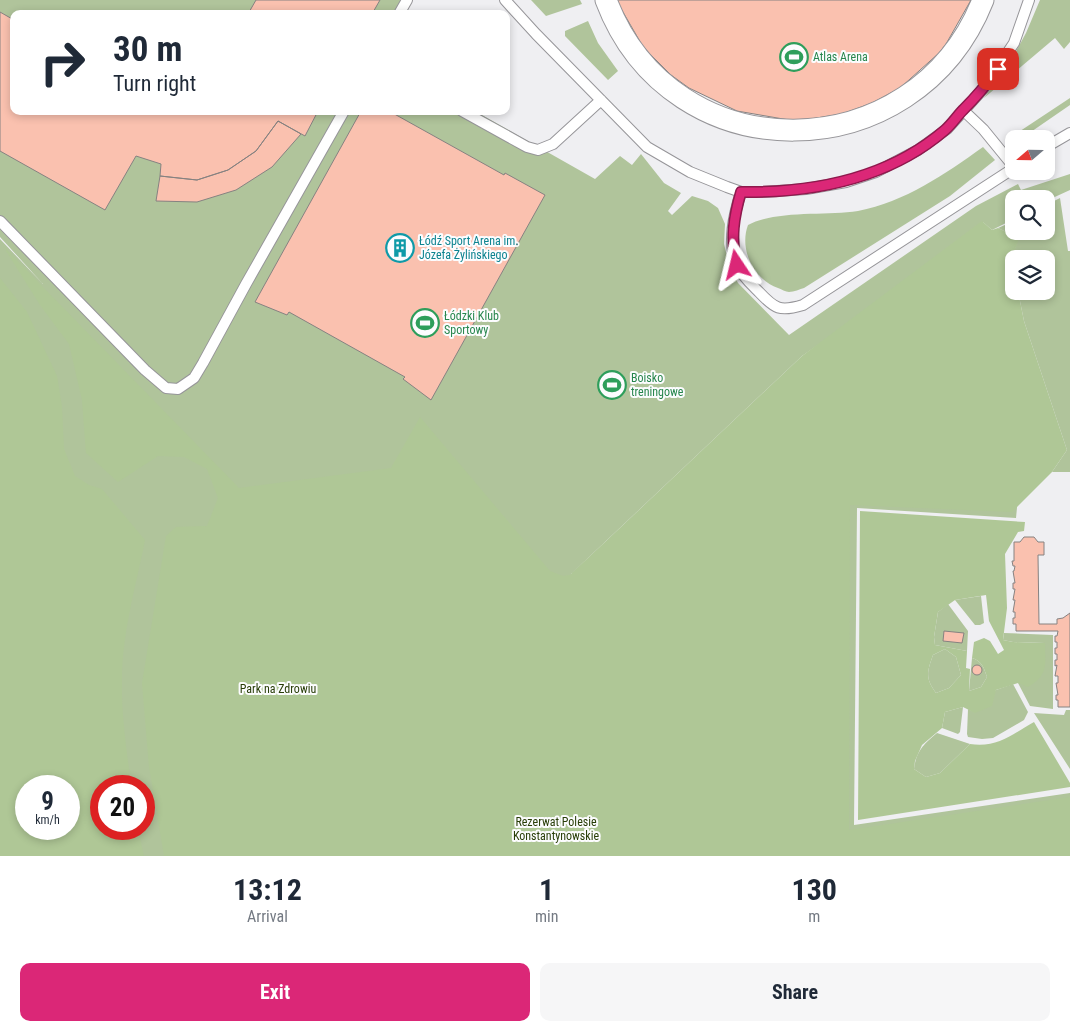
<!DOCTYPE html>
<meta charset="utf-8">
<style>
:root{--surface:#fff;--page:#f6f6f7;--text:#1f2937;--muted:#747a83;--accent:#db2777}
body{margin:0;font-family:"Roboto Condensed",sans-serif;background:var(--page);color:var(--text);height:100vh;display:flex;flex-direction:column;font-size:19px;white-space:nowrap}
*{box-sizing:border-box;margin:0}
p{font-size:16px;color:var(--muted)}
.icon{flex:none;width:28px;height:28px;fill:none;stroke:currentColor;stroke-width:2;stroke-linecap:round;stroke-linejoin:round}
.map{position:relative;height:856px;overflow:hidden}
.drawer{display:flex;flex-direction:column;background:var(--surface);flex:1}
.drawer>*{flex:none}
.guide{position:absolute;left:10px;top:10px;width:500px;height:105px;border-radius:10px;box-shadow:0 2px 8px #0003;background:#fff;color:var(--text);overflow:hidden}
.needle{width:32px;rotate:250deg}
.tools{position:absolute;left:1005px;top:130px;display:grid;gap:10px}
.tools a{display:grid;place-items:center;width:50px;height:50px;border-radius:10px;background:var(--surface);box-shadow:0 2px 8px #0003;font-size:25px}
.speed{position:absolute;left:15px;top:775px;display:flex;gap:10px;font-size:25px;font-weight:700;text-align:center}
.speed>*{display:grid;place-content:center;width:65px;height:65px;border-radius:50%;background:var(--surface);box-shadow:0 2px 8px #0003;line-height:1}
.speed small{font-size:12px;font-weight:400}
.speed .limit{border:8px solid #d22;background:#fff;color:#111}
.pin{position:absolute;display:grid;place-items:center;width:42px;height:42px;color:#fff;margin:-21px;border-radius:10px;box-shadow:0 2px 8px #0006}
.me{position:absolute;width:55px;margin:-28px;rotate:350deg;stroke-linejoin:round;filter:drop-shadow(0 0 4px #0008)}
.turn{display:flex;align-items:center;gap:18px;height:105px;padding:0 20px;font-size:22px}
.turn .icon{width:65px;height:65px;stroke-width:2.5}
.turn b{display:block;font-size:35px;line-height:42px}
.eta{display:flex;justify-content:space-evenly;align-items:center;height:85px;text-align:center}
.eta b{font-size:30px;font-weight:700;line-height:35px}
.primary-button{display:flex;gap:10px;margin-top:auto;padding:10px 20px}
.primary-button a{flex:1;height:58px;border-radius:10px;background:var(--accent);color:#fff;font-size:20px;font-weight:700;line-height:58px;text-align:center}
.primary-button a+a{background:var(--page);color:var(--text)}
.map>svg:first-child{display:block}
</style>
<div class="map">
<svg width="1070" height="856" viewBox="0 0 1070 856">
<rect width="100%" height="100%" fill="#efeff2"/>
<path fill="#b0c49b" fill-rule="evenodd" d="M0,0H407L400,14H14V111H475L595,179L620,156L632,165L641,154L664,183L681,193L668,211L672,215L692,196L708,201L718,208L725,224L724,244L730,268L738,283L789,335L976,206L1018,184L1021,190L1070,174V190L1046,201V199H1014V219L992,230L983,222L1019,487L1016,518L857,508L854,825L1070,793V856H0V239L43,284L0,237ZM825,340L571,574L802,356ZM26,786H69V829H26ZM101,786H144V829H101Z
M531,0H580L582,4L546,16Z
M1040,0H1070V42L1064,49L1055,38L984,98L1008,66L1026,33Z
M588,21L598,43L618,71L608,80L565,36V31Z
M1070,98V105L1025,136L1023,139H1014V145L1008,139Z
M983,147L995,160L950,196L804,288C800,289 794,292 789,292C786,292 781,289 778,288C753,279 739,249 748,225C776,210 825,216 858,211C905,202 945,174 983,147Z
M1060,198L1068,251H1070V472H1052L1067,450L1024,321L1018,291H1046V259H1014V267L1012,259L1018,238L998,228L1014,221V231H1046V205Z
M981,596L984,623L980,625H975L955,600Z
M948,604L968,631L967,651L935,645L934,637L938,612Z
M1004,633L1053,635V709L1030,706L1018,683L1044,643L1013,642L1003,640Z
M945,649L956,657L961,675L949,688L936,693C925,678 927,672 933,655Z
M972,658C982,661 984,668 987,677L981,687L969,691Z
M1013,684L1028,712L1024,720L993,738L982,739L968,737L967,734L968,709L975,712L996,690Z
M963,707L960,732L958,734L942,728L945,712Z
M1066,710H1070V769L1034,713L1064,715Z
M937,733L970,744L940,773L926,777L914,769C916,751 924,744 937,733Z"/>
<path fill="#afc796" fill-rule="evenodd" d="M982,221L992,230L998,228L1019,238L1012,259L1014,291H1018L1024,321L1067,450L1052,472L1012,512L850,505L849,830L1070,797V856H164L149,767L142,683L166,536L176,527L207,526L218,498L207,469L184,457L158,456L118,482L86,453L82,400L69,344L40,305L3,246L239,488L391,468L420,417L550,571L563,576L570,575L802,356Z
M0,278L27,312L57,376L62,407L64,449L75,476L89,485L102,489L145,540C136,586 122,633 122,680C121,715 127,751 131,786H101V829H138L144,856H0ZM26,786H69V829H26Z
M860,511L1025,522L1024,531L1018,532L1005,554L1007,608L1003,640L1013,642L1045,643C1045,664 1049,675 1028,687L1018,683L996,690L992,706L975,713L963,707L945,712L942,728L922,745L915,761L914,769L926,777L940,773L970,744C997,748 1011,735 1034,722L1070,783V787L858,820ZM986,595L989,621L1004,650L998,654L990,641L984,638L974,642L972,658C982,661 984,668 987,677L981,687L969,691L970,669L966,668L967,651L935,645L934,637L938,612L955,600ZM945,649L956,657L961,675L949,688L936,693C925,678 927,672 933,655Z"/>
<path fill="#fac1af" stroke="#868281" d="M256,0H380L372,14H248Z
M616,0H971L946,44L939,53L900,88L872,103L842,114L810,119L789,120L737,111L689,88L671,75L649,53L642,45Z
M0,12L14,20V111H318L305,136L278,121L256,151L228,170L197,180L160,176L161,164L136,156L105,210L0,151Z
M361,111H389L504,175L505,173L545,195L431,400L403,379L405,377L289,312L287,315L255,302Z
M278,121L301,134L272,167L236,190L197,202L156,201L160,176L197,180L228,170L256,151Z
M1024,537H1034L1038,542H1044V555H1038L1039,624H1057V619L1063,618L1070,613V707H1058V700H1056V695H1058L1056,683H1058V676H1055L1057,665L1055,666V660H1057V654H1055V648H1057V642H1055V636H1057L1058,631H1016V624H1013V618H1015V612H1013L1015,600H1013L1015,589H1013V583H1015L1013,571H1014L1015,566H1013L1012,561H1014V542H1020Z
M944,631L964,633L962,643L943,641Z
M972 670a5 5 0 1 1 10 0a5 5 0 1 1-10 0Z"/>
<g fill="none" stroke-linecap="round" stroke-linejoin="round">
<defs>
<path id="lane" d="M505,0L536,34L647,147L690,172L727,187L741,192H763L806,189L846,182L876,172L918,150L947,129L984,88L1014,43L1029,0
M399,14L407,0
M963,110L983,129L1014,167
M462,111L527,147L538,150L553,144L601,100
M1046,147L1070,133
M741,192C734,214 727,243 737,265C741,275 751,284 759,292C775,309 780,312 803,305L1014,168
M0,221L145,370L166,388L178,389L194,378L203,363L246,284L344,111"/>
<path id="street" d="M606,0C672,175 915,172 983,0"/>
</defs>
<use href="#lane" stroke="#969599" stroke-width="12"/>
<use href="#street" stroke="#969599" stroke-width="23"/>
<use href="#lane" stroke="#fff" stroke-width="10"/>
<use href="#street" stroke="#fff" stroke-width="21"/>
</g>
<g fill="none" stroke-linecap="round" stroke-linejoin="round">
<defs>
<path id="route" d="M737,265C730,240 734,216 741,192C814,193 888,179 945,130C952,124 957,116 963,110C976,97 987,84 998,69"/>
</defs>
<use href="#route" stroke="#8e194d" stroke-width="12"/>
<use href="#route" stroke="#db2777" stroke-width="9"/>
</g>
<defs>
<symbol id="stadium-ring" viewBox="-11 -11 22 22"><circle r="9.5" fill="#fcfcfe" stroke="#2e9e5b" stroke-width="1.5"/><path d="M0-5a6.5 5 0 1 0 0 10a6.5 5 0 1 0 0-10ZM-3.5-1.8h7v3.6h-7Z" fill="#2e9e5b"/></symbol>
<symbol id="building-ring" viewBox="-11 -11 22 22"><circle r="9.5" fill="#fcfcfe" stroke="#0f9aa8" stroke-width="1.5"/><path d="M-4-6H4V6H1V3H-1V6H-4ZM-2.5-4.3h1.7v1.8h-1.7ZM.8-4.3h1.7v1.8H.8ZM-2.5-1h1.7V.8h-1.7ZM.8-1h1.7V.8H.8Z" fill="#0f9aa8"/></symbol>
</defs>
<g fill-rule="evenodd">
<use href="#stadium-ring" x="778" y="41" width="32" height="32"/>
<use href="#building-ring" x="384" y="232" width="32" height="32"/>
<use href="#stadium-ring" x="409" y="307" width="32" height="32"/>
<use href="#stadium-ring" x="596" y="369" width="32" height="32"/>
</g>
<g text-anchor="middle" stroke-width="4" stroke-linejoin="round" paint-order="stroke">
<g font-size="12" fill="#27864d" stroke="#fcfcfe" text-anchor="start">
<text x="813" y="61">Atlas Arena</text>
<text x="444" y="320">Łódzki Klub<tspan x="444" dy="14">Sportowy</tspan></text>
<text x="631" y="382">Boisko<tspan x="631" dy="14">treningowe</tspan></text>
</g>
<g font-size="12" fill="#0d838f" stroke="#fcfcfe" text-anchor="start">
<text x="419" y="245">Łódź Sport Arena im.<tspan x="419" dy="14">Józefa Żylińskiego</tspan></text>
</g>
<g font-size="12" fill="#283d07" stroke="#fcfcfe">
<text x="278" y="693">Park na Zdrowiu</text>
<text x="556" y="826">Rezerwat Polesie<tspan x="556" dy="14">Konstantynowskie</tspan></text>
</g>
</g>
</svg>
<div class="tools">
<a><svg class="needle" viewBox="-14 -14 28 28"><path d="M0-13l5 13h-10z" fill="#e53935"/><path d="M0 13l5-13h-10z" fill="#747a83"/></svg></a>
<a><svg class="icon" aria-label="search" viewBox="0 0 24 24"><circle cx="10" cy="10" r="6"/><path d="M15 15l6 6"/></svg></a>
<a><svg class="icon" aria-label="layers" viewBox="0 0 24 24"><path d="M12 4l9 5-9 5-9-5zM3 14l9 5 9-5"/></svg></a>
</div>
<div class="speed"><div>9<small>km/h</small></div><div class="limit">20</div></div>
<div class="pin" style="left:998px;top:69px;background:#d93025"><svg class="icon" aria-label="arrive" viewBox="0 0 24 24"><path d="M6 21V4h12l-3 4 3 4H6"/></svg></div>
<svg class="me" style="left:737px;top:265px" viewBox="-20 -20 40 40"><path d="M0-17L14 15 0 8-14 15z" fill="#db2777" stroke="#fff" stroke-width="4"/></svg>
<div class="guide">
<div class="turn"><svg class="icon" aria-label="right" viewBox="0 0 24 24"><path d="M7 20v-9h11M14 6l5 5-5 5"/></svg><div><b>30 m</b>Turn right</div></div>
</div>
</div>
<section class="drawer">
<div class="eta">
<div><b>13:12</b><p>Arrival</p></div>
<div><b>1</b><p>min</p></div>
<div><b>130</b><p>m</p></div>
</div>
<div class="primary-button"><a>Exit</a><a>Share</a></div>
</section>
